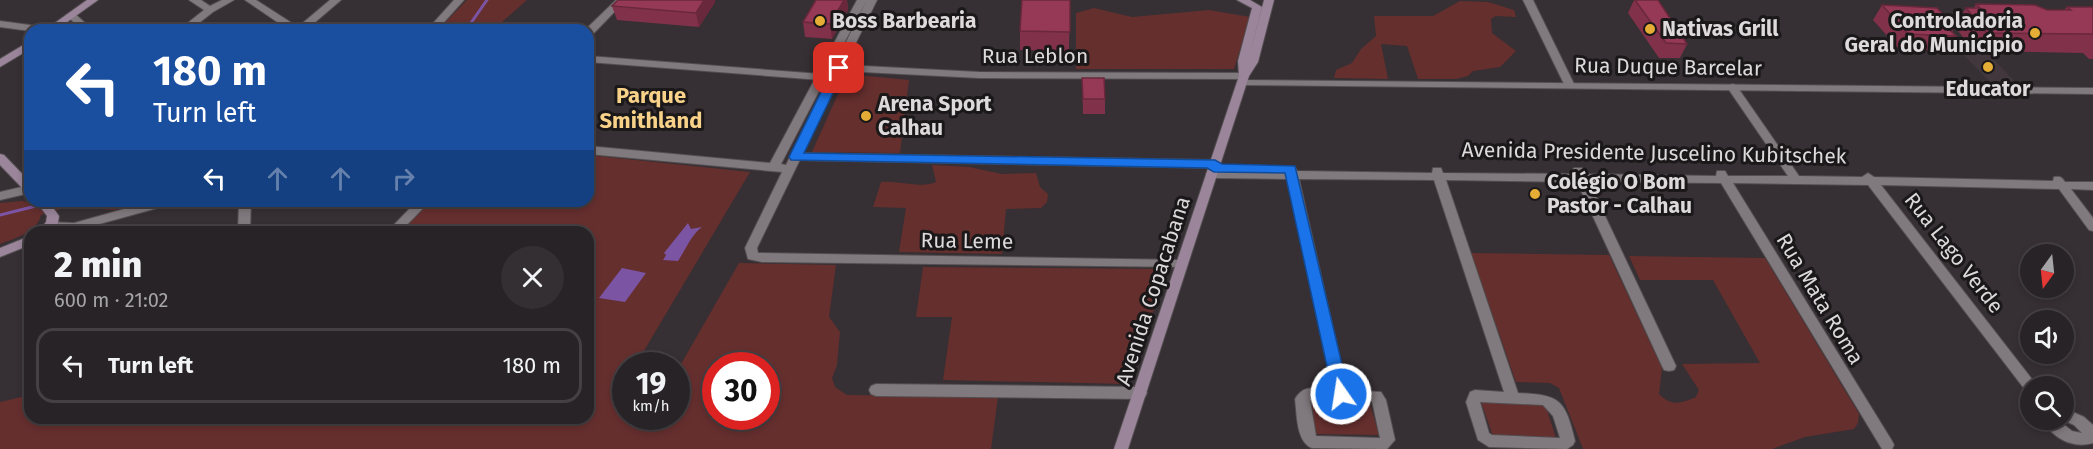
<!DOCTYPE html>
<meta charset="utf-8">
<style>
:root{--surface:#282326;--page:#342f32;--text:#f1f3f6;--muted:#a5a4a7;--line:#444043}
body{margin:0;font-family:"Fira Sans",sans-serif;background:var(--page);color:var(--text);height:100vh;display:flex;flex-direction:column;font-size:22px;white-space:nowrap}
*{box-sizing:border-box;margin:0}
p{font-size:20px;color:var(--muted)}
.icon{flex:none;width:33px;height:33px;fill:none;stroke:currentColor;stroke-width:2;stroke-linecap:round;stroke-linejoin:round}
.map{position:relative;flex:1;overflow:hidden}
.details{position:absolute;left:24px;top:226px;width:570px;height:198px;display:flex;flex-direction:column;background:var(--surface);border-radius:18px;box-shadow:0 3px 9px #0003,0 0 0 2px var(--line)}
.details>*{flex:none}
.banner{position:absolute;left:24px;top:24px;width:570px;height:183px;border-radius:18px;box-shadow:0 3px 9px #0003,0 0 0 2px var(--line);background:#1a4fa0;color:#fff;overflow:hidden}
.needle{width:39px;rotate:195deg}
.tools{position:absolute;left:2020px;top:244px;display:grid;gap:12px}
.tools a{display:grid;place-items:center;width:54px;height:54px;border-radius:50%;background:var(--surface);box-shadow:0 3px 9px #0003,0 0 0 2px var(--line);font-size:30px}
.speed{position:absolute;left:612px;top:352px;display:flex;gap:12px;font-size:30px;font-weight:700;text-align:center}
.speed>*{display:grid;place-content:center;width:78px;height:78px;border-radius:50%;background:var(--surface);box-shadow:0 3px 9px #0003,0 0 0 2px var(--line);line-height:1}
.speed small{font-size:15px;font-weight:400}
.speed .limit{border:9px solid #d22;background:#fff;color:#111}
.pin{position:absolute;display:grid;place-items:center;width:51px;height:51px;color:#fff;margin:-26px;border-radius:12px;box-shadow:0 3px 9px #0006}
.me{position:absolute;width:66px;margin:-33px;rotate:347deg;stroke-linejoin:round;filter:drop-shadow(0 0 4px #0008)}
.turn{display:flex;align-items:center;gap:21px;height:126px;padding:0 30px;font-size:27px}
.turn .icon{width:78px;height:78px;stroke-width:2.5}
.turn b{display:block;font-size:42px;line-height:51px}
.lanes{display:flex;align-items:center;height:57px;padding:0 30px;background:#0003;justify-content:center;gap:30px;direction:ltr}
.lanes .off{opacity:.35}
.round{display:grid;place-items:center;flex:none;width:63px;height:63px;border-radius:32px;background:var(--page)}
.head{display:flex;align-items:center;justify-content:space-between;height:102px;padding:0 30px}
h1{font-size:36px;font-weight:800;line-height:45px}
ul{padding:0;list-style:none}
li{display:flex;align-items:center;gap:18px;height:75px;margin:0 12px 9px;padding:0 18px;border:3px solid var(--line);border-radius:18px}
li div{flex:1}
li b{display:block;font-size:22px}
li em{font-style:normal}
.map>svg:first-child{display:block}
</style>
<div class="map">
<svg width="2093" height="449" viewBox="0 0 2093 449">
<rect width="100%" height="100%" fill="#362f33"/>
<path fill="#43373e" d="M1960,51H1986L2016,83L1990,82Z"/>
<path fill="#652f2e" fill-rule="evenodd" d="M467,0H527L493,30H438Z
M1460,1L1488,2L1514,10L1516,17L1496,16L1491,19L1492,33L1516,51L1500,67L1473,71L1468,76L1456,79H1418L1407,46L1381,44L1388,79L1334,78L1336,70L1352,63L1361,49L1376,36L1374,16H1433Z
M1094,8L1132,17L1209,10L1250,17L1234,69H1076V13Z
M847,74L909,80L900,153L812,152Z
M588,155L750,172L635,366H626L625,383L620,392L625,393L626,417H676L677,371L739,263L836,265L829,317L840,332L837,365L832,378L835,387L847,395L998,397L991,449H0V402L30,395V418H119L158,422L199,418H588V232H401L431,201H588ZM716,366H766V417H716Z
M932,165L969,167L1002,174L1036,173L1040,187L1048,194L1047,202L1041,208L1006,209L1002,254L899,252L906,208L873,207L881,182C898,180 923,189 936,182Z
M21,201L30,202L147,201L115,210L68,207L41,215C37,233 15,238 0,244V203Z
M1471,253L1609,255L1662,368L1659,394C1672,407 1681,403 1696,397L1699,390L1682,364L1760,363L1713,280H1640L1629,256L1765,258L1859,414L1858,423L1854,429L1805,437L1772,449H1583L1559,388L1550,383L1516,382Z
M923,267L1158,269L1166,276L1127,384L943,380L952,317H916Z
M1308,400L1369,401L1379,435L1315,434Z
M1481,402L1545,404L1556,438L1493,436Z"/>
<path fill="#7b54a4" d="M688,223L691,229L702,227C691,235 686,249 678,261L663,260L666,255L664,253Z
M622,268L646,273L625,302L599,298Z"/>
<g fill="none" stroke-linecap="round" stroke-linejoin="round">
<path stroke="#7b54a4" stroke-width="3" d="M466,30L487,0
M47,203L57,201
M0,215L40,205"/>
<defs>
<path id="minor" d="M189,0H201L210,6L222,0H234L213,12L190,30H179L204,10Z
M245,0H256L298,27L330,0H341L306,30H289Z
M616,0H626L592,35L588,36V30H585Z
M1523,0H1533L1575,86L1574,88H1566L1565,86Z
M71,12L74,13L93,30H82L66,15Z
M0,21L45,27L50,30L30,31L0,27Z
M588,56L834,75L839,78L834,81L588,62Z
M1732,84L1736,85L1799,176L1862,177L1868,173L1874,177L2053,181L2054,177C2060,176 2062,177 2065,182H2093V190L2071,189L2093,218V231L2089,230L2059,189L1881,185L2038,387H2031V392L2026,391L1868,185L1733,183L1892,441L1894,445L1892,449H1882L1721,183L1589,182L1676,366L1674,370L1669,371L1664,370L1662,366L1577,182L1446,180L1518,393C1560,395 1565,399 1575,441L1573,445L1567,449L1489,447L1478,440L1466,402L1470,392L1475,390L1504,392L1434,180L1299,179L1347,390L1381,392L1386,400L1395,440L1387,449L1312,448C1296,442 1297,414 1295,399C1304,383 1317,389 1333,389L1287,179L1212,178L1208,177L1206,174L1208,171H1286L1287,167H1295L1297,171L1432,173L1433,168H1441L1443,173L1574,174L1572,171L1574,168H1582L1585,174L1716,176L1717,171H1725L1728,176H1788L1727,87ZM1310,400L1372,401L1380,438L1316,436ZM1480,402L1543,405L1553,416L1560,438L1492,435L1489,433Z
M796,153L1215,160L1221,164L1215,168L792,160L790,157L792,154Z
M30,185V193L0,200V192Z
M239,201H251L250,232H238Z
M417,201H430L400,232H387Z
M876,384L1140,387L1145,389L1147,393L1145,397L1140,399L876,396L871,394L869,390L871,386Z
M2064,408L2084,417L2093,425V443C2073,449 2052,438 2043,420H2058L2072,431L2082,433L2074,425L2063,420Z"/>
<path id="tertiary" d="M454,0H464L437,30H427Z
M857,0H867L833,64H835L867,0H877L845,65L979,72L1244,73L1249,76L1244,79L979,78L843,71L757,248L758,253L1182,260L1186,261L1188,264L1186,267L762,262L748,259L745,248L782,172L588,154V146L770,163ZM830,70H832L786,165L781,164Z
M1242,80L2093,88V94L1238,85L1237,83L1238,81Z
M153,201H174L172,204L74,231L50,230L44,226L50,222L74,223Z"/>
<path id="secondary" d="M87,0H98L56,30H45Z
M1237,0H1250L1262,7L1248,61L1264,0H1274L1258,62L1249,76L1128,449H1114L1239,76L1238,61L1252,8Z
M30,41V49L0,67V59Z
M0,154L4,155L30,182V193L26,192L0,165Z
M36,201H48L59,216L58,223L50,232H38L46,222L47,216Z
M30,236V245L0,257V248Z"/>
</defs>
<use href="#minor" stroke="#534e51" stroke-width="2"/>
<use href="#tertiary" stroke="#534e51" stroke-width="2"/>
<use href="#secondary" stroke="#534e51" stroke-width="2"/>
<use href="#minor" fill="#80797d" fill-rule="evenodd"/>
<use href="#tertiary" fill="#80797d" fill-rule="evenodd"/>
<use href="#secondary" fill="#9a859a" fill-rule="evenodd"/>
</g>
<path fill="#81314a" d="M816,0H847L848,10L832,39L805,37L803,22Z
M1070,0L1069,51L1020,50V31Z
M1634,0H1658L1687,44L1680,58H1659L1628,13Z
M715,2L699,27L617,20L612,6Z
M1976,4L2047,10H2064L2067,7H2093V59H2089L2083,53L1974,51L1955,27L1952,32L1956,36L1947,51L1899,49L1873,20L1882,5L1954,26L1966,8H1974Z
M1082,78L1105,99V114H1083Z"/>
<path fill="#69283c" d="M704,0H715V2L699,27L696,13Z
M844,0H847L848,10L832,39L830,24Z"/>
<path fill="#963956" stroke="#69283c" stroke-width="1.5" d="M618,0H704L696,13L612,6Z
M816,0H844L830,24L803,22Z
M1022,0H1070V32L1020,31Z
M1635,0H1658L1687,44L1666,43Z
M1976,4L2035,5L2047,10H2071L2067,7H2093V34L1987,33L1966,8H1980Z
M1882,5L1937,8L1955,27L1949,29L1956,36L1908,34Z
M1082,78H1104L1105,99H1083Z"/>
<path fill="#1a73e8" stroke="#114b97" stroke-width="1.5" d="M839,64L845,68L804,153L1215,160L1222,164L1295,166L1349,394L1347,399L1341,400L1333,394L1285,173L1214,172L1207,168L791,160L789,157L833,68Z"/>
<g fill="#e5ad35" stroke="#1b181a" stroke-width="2">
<circle cx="820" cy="21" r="6"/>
<circle cx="1650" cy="29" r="6"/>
<circle cx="2035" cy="33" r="6"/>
<circle cx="1988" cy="67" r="6"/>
<circle cx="866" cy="116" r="6"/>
<circle cx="1535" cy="194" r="6"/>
</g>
<g text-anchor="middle" stroke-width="6" stroke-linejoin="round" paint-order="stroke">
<g font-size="21" font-weight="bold" fill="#dedadc" stroke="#1b181a" text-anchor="start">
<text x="832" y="28">Boss Barbearia</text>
<text x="2023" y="28" text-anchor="end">Controladoria<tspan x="2023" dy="24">Geral do Município</tspan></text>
<text x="1662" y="36">Nativas Grill</text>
<text x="1988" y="96" text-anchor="middle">Educator</text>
<text x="878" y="111">Arena Sport<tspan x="878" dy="24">Calhau</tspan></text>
<text x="1547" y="189">Colégio O Bom<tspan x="1547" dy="24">Pastor - Calhau</tspan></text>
</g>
<g font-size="21" fill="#dedadc" stroke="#1b181a">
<text x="1035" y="63">Rua Leblon</text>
<text transform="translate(1668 67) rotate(1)" y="7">Rua Duque Barcelar</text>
<text transform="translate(1654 153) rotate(1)" y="7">Avenida Presidente Juscelino Kubitschek</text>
<text transform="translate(967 241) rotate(1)" y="7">Rua Leme</text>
<text transform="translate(1954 253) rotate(52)" y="7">Rua Lago Verde</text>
<text transform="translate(1153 291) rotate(-72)" y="7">Avenida Copacabana</text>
<text transform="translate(1820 299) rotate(59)" y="7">Rua Mata Roma</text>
</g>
<g font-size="22" font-weight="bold" fill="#f9d28a" stroke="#1b181a">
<text x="651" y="103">Parque<tspan x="651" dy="25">Smithland</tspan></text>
</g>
</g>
</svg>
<div class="tools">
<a><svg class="needle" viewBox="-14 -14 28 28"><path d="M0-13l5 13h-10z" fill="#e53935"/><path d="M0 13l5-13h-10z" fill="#a5a4a7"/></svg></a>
<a><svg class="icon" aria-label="sound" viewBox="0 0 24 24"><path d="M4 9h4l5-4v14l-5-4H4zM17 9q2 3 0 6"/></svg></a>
<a><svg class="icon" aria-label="search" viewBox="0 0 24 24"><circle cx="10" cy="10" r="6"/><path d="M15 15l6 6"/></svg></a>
</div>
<div class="speed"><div>19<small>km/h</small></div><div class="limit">30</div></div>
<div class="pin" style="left:839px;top:68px;background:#d93025"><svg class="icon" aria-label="arrive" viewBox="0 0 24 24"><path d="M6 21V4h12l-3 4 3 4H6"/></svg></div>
<svg class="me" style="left:1341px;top:394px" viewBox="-20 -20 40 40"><circle r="17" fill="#1a73e8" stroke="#fff" stroke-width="3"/><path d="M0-11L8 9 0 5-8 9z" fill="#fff"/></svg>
<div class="banner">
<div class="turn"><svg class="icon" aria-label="left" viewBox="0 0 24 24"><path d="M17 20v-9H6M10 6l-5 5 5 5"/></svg><div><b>180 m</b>Turn left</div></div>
<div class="lanes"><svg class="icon" aria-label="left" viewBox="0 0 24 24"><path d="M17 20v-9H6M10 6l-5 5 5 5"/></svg><svg class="icon off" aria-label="ahead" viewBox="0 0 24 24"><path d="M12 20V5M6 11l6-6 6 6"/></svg><svg class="icon off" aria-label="ahead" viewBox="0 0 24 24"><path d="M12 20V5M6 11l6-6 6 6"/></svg><svg class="icon off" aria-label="right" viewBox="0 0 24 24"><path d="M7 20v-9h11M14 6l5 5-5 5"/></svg></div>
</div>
<section class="details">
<div class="head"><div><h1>2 min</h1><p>600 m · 21:02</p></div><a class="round"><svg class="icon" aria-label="close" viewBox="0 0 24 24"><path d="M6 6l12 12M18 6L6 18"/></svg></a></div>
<ul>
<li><svg class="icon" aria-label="left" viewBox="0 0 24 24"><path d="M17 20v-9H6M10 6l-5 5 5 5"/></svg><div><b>Turn left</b></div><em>180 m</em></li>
</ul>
</section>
</div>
